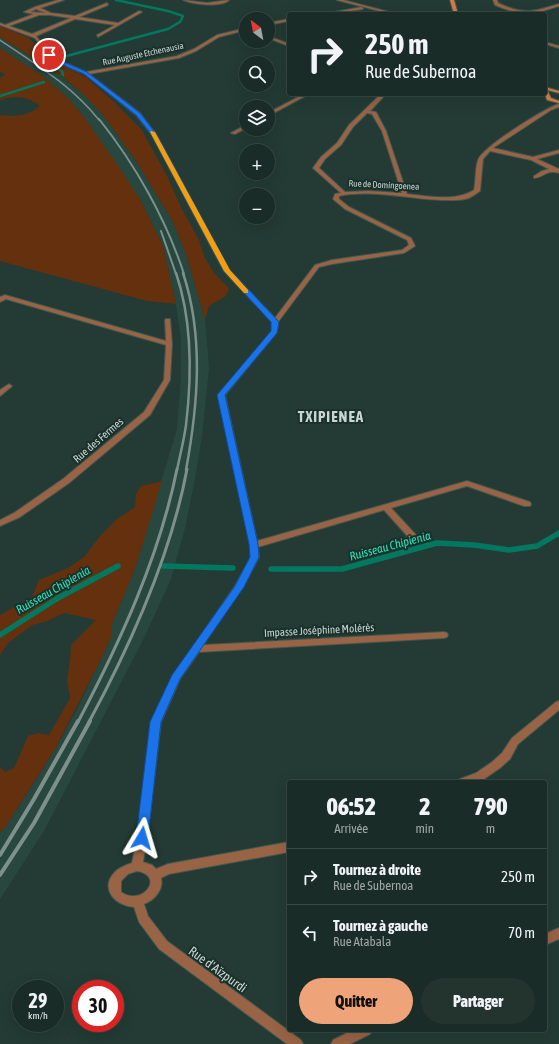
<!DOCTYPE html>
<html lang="fr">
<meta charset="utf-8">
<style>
:root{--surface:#1a2c27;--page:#23342f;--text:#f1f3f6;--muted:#9fa7a7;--line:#384844;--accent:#efa378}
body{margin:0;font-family:"Asap Condensed",sans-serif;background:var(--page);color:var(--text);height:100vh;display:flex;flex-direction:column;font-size:15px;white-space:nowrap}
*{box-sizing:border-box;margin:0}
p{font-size:13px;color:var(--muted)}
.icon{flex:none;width:22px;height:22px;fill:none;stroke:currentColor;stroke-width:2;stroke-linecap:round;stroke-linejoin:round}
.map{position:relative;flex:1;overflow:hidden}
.drawer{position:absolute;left:287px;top:780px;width:260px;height:252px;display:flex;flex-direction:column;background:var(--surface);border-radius:4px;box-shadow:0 4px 16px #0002,0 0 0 1px var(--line)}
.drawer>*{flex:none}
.guide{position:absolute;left:287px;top:12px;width:260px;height:84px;border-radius:4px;box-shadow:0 4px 16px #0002,0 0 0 1px var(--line);background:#1a2c27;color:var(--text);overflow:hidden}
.needle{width:26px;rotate:328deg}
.buttons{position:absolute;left:239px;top:12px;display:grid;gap:8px}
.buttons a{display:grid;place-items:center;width:36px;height:36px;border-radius:50%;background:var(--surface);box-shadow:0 4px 16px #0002,0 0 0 1px var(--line);font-size:20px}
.speed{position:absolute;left:12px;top:980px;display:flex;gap:8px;font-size:20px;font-weight:700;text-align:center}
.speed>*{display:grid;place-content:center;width:52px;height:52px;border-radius:50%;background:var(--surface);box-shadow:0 4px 16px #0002,0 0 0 1px var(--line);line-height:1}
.speed small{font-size:10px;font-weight:400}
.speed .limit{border:6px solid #d22;background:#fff;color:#111}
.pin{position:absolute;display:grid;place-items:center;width:34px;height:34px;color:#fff;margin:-17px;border:2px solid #fff;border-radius:50%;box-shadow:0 1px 4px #0007}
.me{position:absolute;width:44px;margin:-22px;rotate:7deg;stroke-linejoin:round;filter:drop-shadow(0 0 3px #0008)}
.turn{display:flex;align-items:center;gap:14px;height:84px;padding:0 12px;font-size:18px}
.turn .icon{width:52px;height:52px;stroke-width:2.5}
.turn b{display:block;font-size:28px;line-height:34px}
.eta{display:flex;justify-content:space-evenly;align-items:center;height:68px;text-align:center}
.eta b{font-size:24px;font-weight:800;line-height:28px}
.primary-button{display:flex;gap:8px;margin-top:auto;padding:8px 12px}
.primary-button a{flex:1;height:46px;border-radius:24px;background:var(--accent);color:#111;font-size:16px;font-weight:800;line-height:46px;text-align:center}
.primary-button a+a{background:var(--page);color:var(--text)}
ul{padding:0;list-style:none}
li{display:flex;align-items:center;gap:12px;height:56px;padding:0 12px;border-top:1px solid var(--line)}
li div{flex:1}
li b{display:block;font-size:15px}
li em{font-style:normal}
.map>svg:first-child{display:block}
</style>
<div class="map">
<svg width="559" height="1044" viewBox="0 0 559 1044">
<rect width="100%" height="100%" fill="#233b34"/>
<path fill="#28483f" d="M0,37L58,74L84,95L104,116L138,164L173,222L186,254L205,320L209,368L202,436L194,484L185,528L171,579L143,640L44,831L0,899V832L4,829L30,789L55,749L78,707L112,635V624L136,566L177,429L181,379V340L176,304L163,246L141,201L84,117L67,97L44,77L0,48Z"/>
<path fill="#64300d" d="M0,26L29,38L43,54L50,60L86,77L113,101L142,130L168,178L181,207L199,240L205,258L215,274L229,288L226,296L209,306L205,320L186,254L173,222L138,164L104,116L84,95L59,74L0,37Z
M0,48L44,77L67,97L84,117L119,167L141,201L163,246L176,304L147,301L0,261V115C15,117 28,116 40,106C28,96 14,95 0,100V78L5,74L0,72Z
M162,481L136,566L112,624V635L99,663L55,749L4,829L0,832V767L5,772L14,768L28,736L38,733L49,735L70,698L67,680L70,660L71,645L96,620L64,613L45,622L32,625L8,643L0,655V615L32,597L39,580L70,567L85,556L100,536L117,519L135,507L136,494L141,486Z"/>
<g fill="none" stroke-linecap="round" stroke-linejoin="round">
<path stroke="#027861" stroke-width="2.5" d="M59,58L168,29L180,22L183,16L168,11L116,0
M52,63L51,65L62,71L63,75
M0,96L44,82"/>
<path stroke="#027861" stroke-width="5.5" d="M163,566L233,568
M271,569H342L437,543L474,545L509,550L537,546L559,533
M0,635L58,598L118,566"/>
<defs>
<path id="minor" d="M58,0H64L40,8L51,13L75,16L107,3L108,5L79,17L118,23L139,11L142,12L98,37L97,35L115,25L75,19L36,36L50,54L56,59L86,72L177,56L194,49L217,35L246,28V30L219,37L196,51L179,58L89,74L140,113L156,134L229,270L275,318L315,265L332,260L402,250L409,245L407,240L345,209L333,199L335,194L341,193L313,168L321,157L337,143L349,125L381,94H386L370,111L376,112L386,131L407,194C428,196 455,202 474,190C476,181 475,169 478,160C483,147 545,108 559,104V107L551,110L493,148L533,157L559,150V153L537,159L559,169V173C545,169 544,178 534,178V176L542,171L549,169L531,160L490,151L483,159L480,191C477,193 473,196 469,198C461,201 450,200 441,200C408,199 373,189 339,196V199L349,207L411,238L415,246L404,253L332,264L319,267L278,322L277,332L225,395L257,541L467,481L530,502L531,504L530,506H524L467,486L391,508L417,536L418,538L417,540H411L384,510L258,547L259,557L243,587L203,645L444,632L447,633L448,635L447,637L444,638L199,652L180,679L161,722L147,838L143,862L152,865L156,869L168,864L289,842V852L169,874L161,878C164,889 155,900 144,904L148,916L167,941L301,1040L303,1044H287L159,949L139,922L134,907C115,906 99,888 115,872C120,867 126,865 132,863L137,838L151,722L173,676L235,586L251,557L250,545L218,395L272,331V322L224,271L152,135L136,115L85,74L54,61L48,56L35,38L0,25V23L5,25L34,14L24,12L35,7ZM36,9L46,13L30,12ZM39,15H50L71,18L32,34L9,26ZM367,113L372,114L382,131L402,193L369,191L345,192L319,168L325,159L341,145L353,127ZM137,871C166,876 142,907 121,892V881L128,874Z
M183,0L207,3L229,0C221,8 193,4 183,0Z
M337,0H343L397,14H391Z
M493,0H497L498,3C524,15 533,12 559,4V6C533,15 520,16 495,5Z
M362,7L363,9L332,14H323Z
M289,19V21L268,25V23Z
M268,36L289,44V46L268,38Z
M545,42L559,46V48L545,44Z
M304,94H309L268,116V113Z
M246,125V128L235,134L231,133Z
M5,295L166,341L165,320L166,319H170L172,344L170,380L150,415L69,483L20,517L0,526V520L14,513L63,479L144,412L164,380L166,345L6,299L0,302V297Z
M9,384L12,386L11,387L0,396V390Z
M559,701V710L518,744L510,759L500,768L484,779L475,782H459L460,779L476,773L492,762L502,753L512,738L556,702Z
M559,928V939L545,945V934Z
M353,1030H372L370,1034L350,1044H331L333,1040Z"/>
<path id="secondary" d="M450,0H454L458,14H454Z
M545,87L559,91V93L547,90L551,98L559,101V103L547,100L545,94Z"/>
</defs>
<use href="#minor" stroke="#415750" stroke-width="2"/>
<use href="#secondary" stroke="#415750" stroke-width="2"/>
<use href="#minor" fill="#996345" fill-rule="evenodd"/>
<use href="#secondary" fill="#d07b49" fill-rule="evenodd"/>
<path stroke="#7e908b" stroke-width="1.5" d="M0,40C37,65 71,85 99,120"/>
<path stroke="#7e908b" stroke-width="2" d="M99,119C135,164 166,219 184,274
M161,231L176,274"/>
<path stroke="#7e908b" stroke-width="2.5" d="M176,273C192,320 192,375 186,425C184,440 180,455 177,470
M183,273C204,336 198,405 186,470"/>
<path stroke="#7e908b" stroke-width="3" d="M78,722C120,642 159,558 177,469
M89,722C130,646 171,555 187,469"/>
<path stroke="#7e908b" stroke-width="4" d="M0,855L34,799L78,721
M0,875L34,823L90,721"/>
</g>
<path fill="#1a73e8" stroke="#114b97" d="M47,54H51L57,59L87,72L140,113L157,135L230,270L279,322L277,333L225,395L258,544L259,557L244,587L180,679L161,722L148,838L146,842L142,843L138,842L136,838L150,722L172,675L235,586L250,557L249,544L217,395L271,331V322L224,271L152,135L136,115L84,74L54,61L47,56Z"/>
<path fill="#f59e0b" d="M151,131L155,132L230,270L248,290V293H244L224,271L150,132Z"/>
<g text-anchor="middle" stroke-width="4" stroke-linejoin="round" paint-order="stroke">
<g font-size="9" fill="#c9d6d2" stroke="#19312a">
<text transform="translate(143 54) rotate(-12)" y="3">Rue Auguste Etchenausia</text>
<text transform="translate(384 185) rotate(3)" y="3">Rue de Domingoenea</text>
</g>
<g font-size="11" fill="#c9d6d2" stroke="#19312a">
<text transform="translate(98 440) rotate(-41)" y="4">Rue des Fermes</text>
<text transform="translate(319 630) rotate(-3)" y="4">Impasse Joséphine Molérès</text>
</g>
<g font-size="12" font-style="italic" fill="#28e5bc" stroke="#19312a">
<text transform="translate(390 546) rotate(-15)" y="4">Ruisseau Chipienia</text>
<text transform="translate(53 590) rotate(-30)" y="4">Ruisseau Chipienia</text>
</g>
<g font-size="13" fill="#c9d6d2" stroke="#19312a">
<text transform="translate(218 969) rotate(36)" y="5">Rue d'Aïzpurdi</text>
</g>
<g font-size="15" font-weight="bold" letter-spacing="1" fill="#c9d6d2" stroke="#19312a">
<text x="331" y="422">TXIPIENEA</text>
</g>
</g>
</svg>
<div class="buttons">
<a><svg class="needle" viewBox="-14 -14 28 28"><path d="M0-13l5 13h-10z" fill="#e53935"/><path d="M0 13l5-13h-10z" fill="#9fa7a7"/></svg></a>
<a><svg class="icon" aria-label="search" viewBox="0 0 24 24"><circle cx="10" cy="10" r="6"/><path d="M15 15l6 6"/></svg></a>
<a><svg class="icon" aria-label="layers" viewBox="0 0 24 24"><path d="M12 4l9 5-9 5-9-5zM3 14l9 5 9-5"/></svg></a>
<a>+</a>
<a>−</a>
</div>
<div class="speed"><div>29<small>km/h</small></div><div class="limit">30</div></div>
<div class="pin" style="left:49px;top:55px;background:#d93025"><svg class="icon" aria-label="arrive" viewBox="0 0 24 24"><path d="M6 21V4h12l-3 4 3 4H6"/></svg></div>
<svg class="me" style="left:142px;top:838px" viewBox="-20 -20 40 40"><path d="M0-17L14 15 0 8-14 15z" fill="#1a73e8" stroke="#fff" stroke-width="4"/></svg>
<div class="guide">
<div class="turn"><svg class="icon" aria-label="right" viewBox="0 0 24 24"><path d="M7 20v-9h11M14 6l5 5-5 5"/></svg><div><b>250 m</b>Rue de Subernoa</div></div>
</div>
<section class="drawer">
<div class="eta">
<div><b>06:52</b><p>Arrivée</p></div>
<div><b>2</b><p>min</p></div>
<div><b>790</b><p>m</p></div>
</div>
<ul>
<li><svg class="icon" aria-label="right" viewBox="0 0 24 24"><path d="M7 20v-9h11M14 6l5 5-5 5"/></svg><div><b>Tournez à droite</b><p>Rue de Subernoa</p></div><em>250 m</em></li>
<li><svg class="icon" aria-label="left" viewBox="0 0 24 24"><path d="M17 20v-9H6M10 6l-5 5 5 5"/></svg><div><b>Tournez à gauche</b><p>Rue Atabala</p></div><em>70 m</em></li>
</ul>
<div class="primary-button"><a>Quitter</a><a>Partager</a></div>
</section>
</div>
